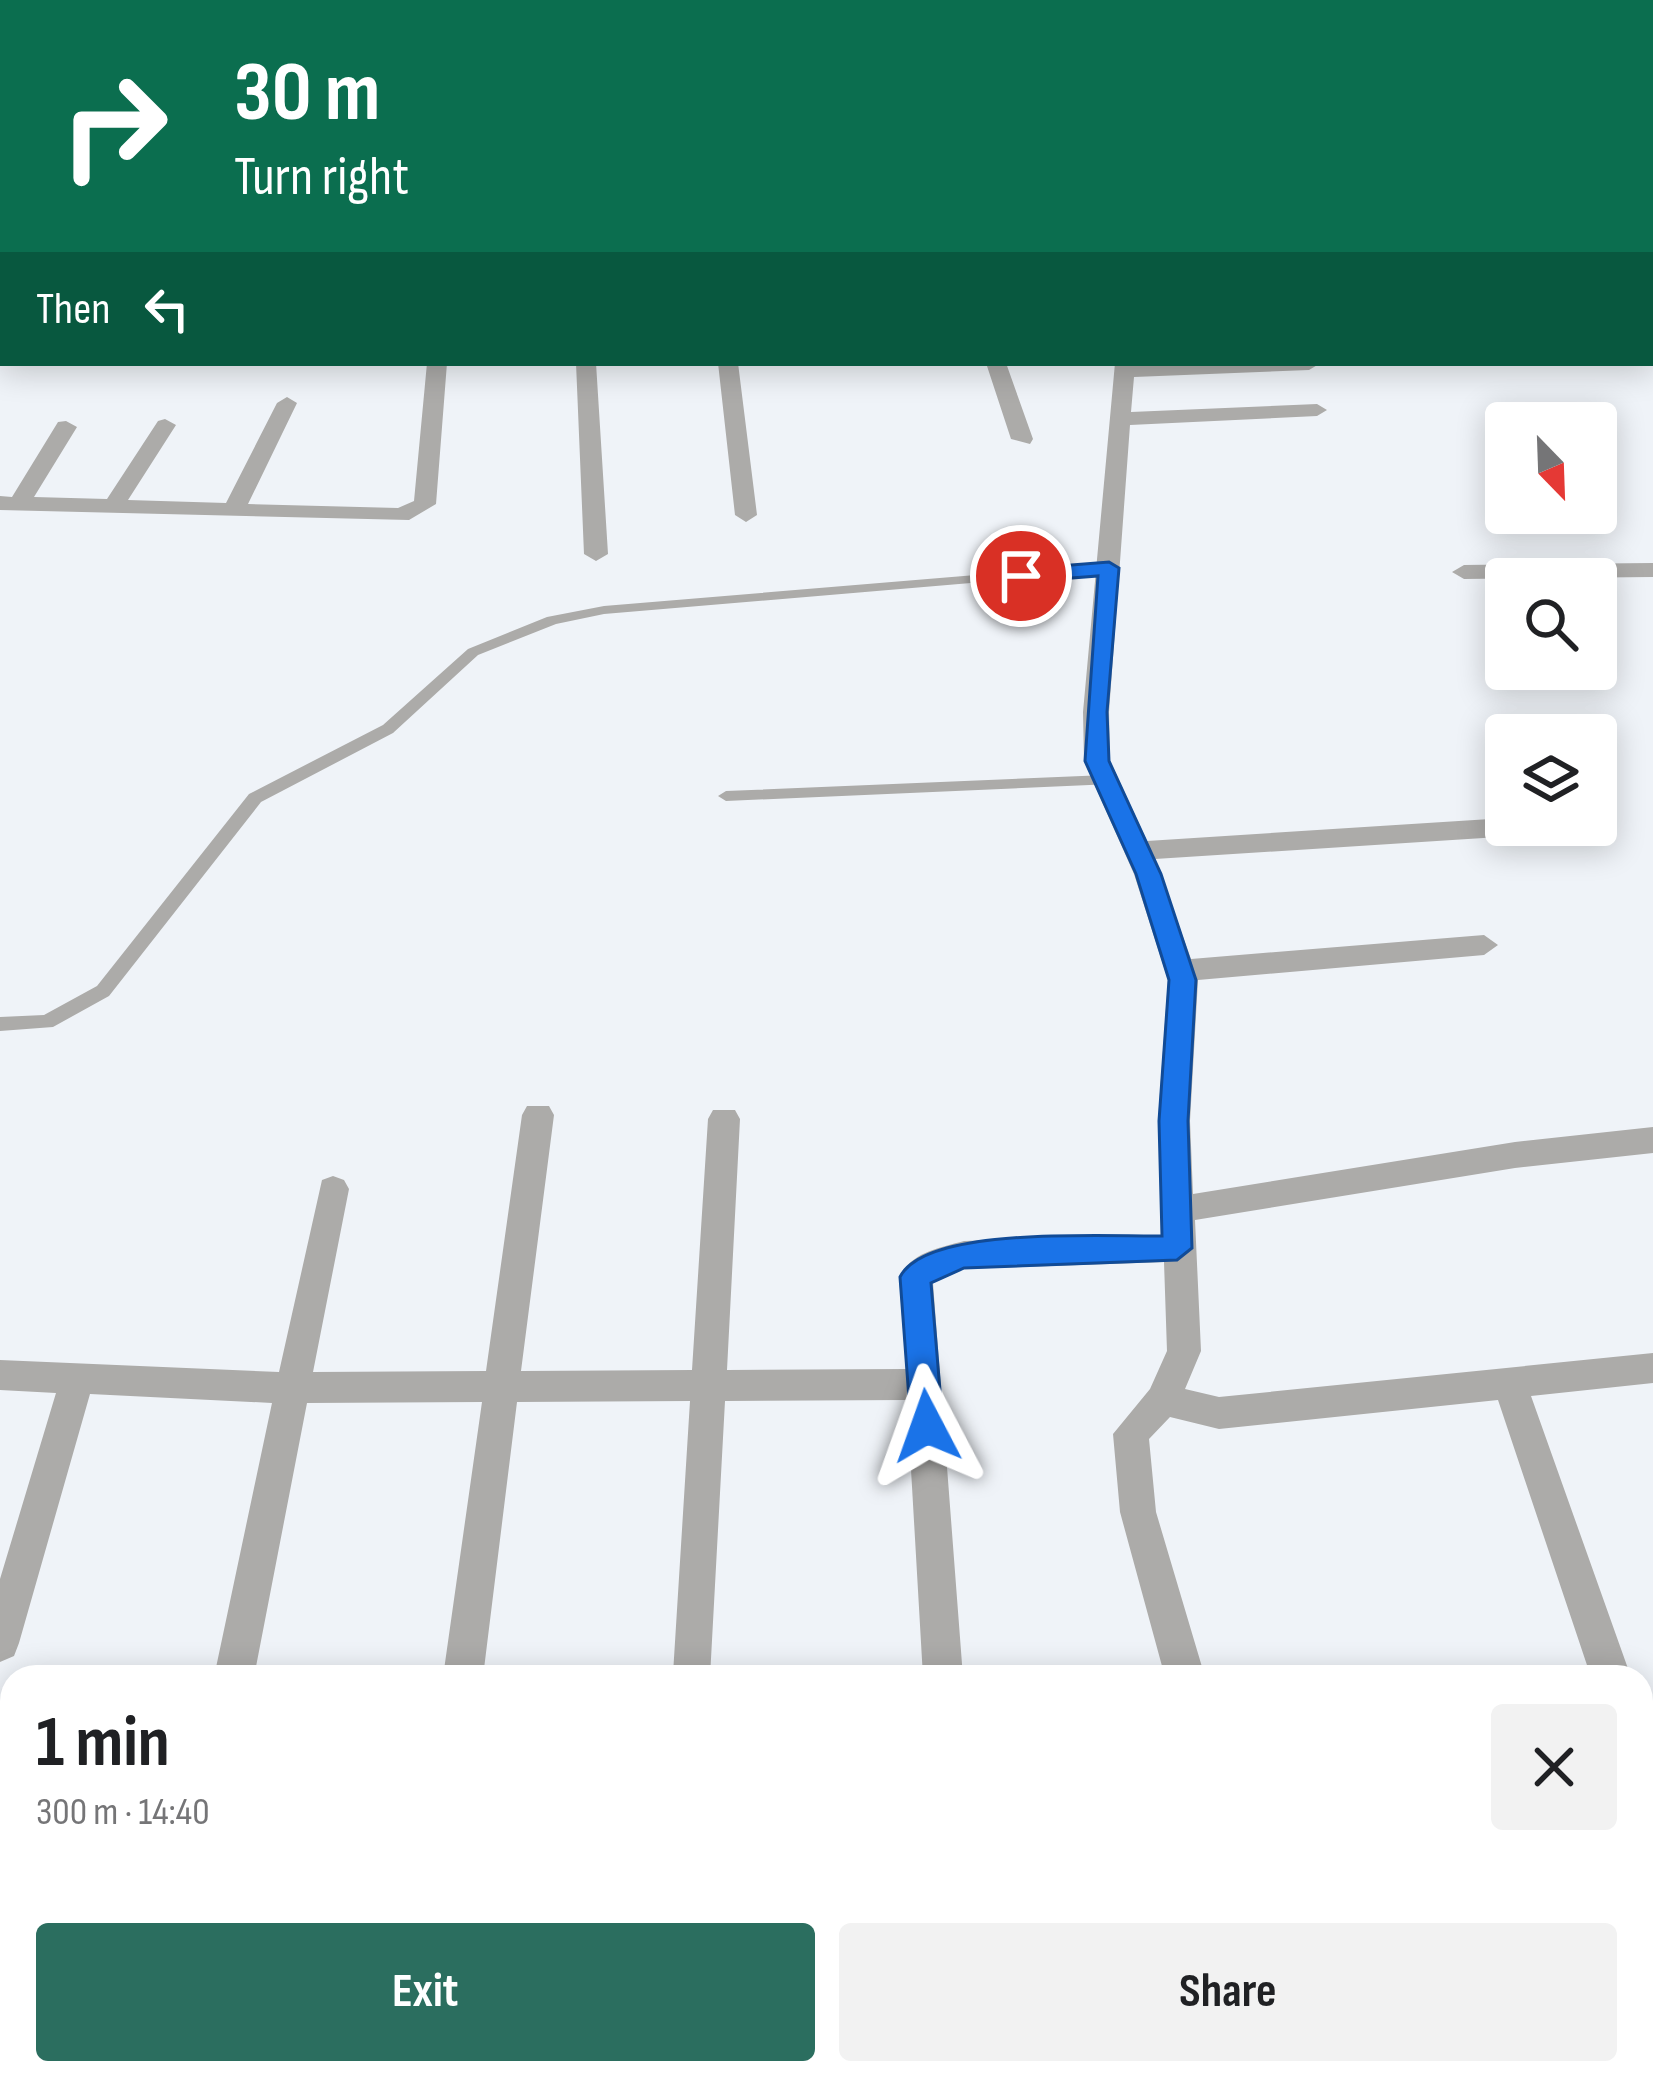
<!DOCTYPE html>
<meta charset="utf-8">
<style>
:root{--surface:#fff;--page:#f2f2f2;--text:#202124;--muted:#757577;--accent:#2b6e5f}
body{margin:0;font-family:"Sofia Sans Condensed",sans-serif;background:var(--page);color:var(--text);height:100vh;display:flex;flex-direction:column;font-size:45px;white-space:nowrap}
*{box-sizing:border-box;margin:0}
p{font-size:39px;color:var(--muted)}
.icon{flex:none;width:66px;height:66px;fill:none;stroke:currentColor;stroke-width:2;stroke-linecap:round;stroke-linejoin:round}
.map{position:relative;flex:1;overflow:hidden}
.panel{position:absolute;left:0px;top:1665px;width:1653px;height:420px;display:flex;flex-direction:column;background:var(--surface);border-radius:36px 36px 0 0;box-shadow:0 6px 30px #0003}
.panel>*{flex:none}
.hud{position:absolute;left:0px;top:0px;width:1653px;height:366px;box-shadow:0 6px 30px #0003;background:#0b6e4f;color:#fff;overflow:hidden}
.needle{width:78px;rotate:157deg}
.tools{position:absolute;left:1485px;top:402px;display:grid;gap:24px}
.tools a{display:grid;place-items:center;width:132px;height:132px;border-radius:12px;background:var(--surface);box-shadow:0 6px 30px #0003;font-size:60px}
.pin{position:absolute;display:grid;place-items:center;width:102px;height:102px;color:#fff;margin:-51px;border:6px solid #fff;border-radius:50%;box-shadow:0 3px 12px #0007}
.me{position:absolute;width:132px;margin:-66px;rotate:356deg;stroke-linejoin:round;filter:drop-shadow(0 0 9px #0008)}
.turn{display:flex;align-items:center;gap:42px;height:252px;padding:0 36px;font-size:54px}
.turn .icon{width:156px;height:156px;stroke-width:2.5}
.turn b{display:block;font-size:84px;line-height:102px}
.then{display:flex;align-items:center;height:114px;padding:0 36px;background:#0003;gap:24px;font-size:45px}
.round{display:grid;place-items:center;flex:none;width:126px;height:126px;border-radius:12px;background:var(--page)}
.head{display:flex;align-items:center;justify-content:space-between;height:204px;padding:0 36px}
h1{font-size:72px;font-weight:700;line-height:90px}
.cta{display:flex;gap:24px;margin-top:auto;padding:24px 36px}
.cta a{flex:1;height:138px;border-radius:12px;background:var(--accent);color:#fff;font-size:48px;font-weight:700;line-height:138px;text-align:center}
.cta a+a{background:var(--page);color:var(--text)}
.map>svg:first-child{display:block}
</style>
<div class="map">
<svg width="1653" height="2085" viewBox="0 0 1653 2085">
<rect width="100%" height="100%" fill="#eff3f8"/>
<g fill="none" stroke-linecap="round" stroke-linejoin="round">
<path fill="#acaba9" fill-rule="evenodd" d="M1109,564L1116,568L1114,571L604,614L556,624L478,655L393,733L261,802L109,996L53,1027L0,1031V1017L44,1015L97,986L249,794L383,725L468,649L547,617L604,606Z
M1106,775L1114,780L1112,784L726,801L718,796L726,791Z"/>
<path fill="#acaba9" fill-rule="evenodd" d="M763,0H779V3H763Z
M1078,0H1171L1076,3Z
M1650,97H1653V107H1650Z
M427,363H447L436,504L409,520L0,510V496L12,497L58,422L66,421L77,427L34,497L107,499L158,421L165,419L176,425L128,500L226,503L277,403L287,397L297,403L248,504L398,508L414,501Z
M576,363H596L608,554L596,561L584,554Z
M718,363H738L757,515L746,522L735,515Z
M986,363H1006L1033,439L1030,444L1011,439Z
M1115,363L1319,364L1309,370L1134,377L1131,412L1317,404L1327,410L1317,416L1130,425L1109,712L1110,761L1147,841L1506,818V825L1543,826L1530,835L1155,859L1191,959L1484,935L1498,945L1484,955L1198,980L1190,1121L1193,1194L1515,1142L1653,1127V1153L1515,1168L1195,1220L1201,1351L1185,1389L1219,1397L1653,1353V1383L1531,1396L1631,1677H1591L1498,1400L1219,1429L1170,1417L1149,1439L1156,1512L1205,1677H1165L1120,1512L1113,1434L1150,1389L1167,1351L1164,1262L964,1269L933,1283L963,1677H923L907,1400L725,1401L710,1677L673,1674L690,1401L517,1402L483,1677H443L482,1402L307,1403L254,1677H214L272,1403L90,1394L19,1643L14,1656L0,1662V1579L56,1393L0,1390V1360L279,1372L322,1180L333,1176L344,1180L349,1189L313,1372L486,1371L522,1115L527,1106H549L554,1115L521,1371L692,1370L708,1119L713,1110H735L740,1119L727,1370L906,1369L899,1277C912,1252 939,1248 964,1241L1163,1235L1158,1121L1168,980L1134,874L1084,761L1083,712Z
M1653,563V577L1464,579L1452,572L1464,565Z
M1641,1742L1653,1747V1817L1641,1812Z
M1641,1921H1653V1963H1641Z
M223,2073H267L264,2085H220Z
M1321,2073H1365L1370,2085H1326Z"/>
<path fill="#72706c" fill-rule="evenodd" d="M1609,0H1625L1626,3H1610Z
M1650,48L1653,49V62L1650,61Z"/>
</g>
<path fill="#7c6855" d="M1470,0H1580L1579,3H1472Z
M883,2073H932L884,2081Z"/>
<path fill="#1a73e8" stroke="#114b97" stroke-width="3" d="M1109,562L1119,568L1107,712L1109,761L1161,874L1196,980L1188,1121L1192,1248L1177,1260L964,1268L931,1283L943,1426L938,1436L927,1441L915,1436L911,1426L900,1277C926,1225 1107,1237 1162,1236L1159,1121L1169,980L1136,874L1085,761L1098,576L1021,582L1010,576L1021,569Z"/>
</svg>
<div class="tools">
<a><svg class="needle" viewBox="-14 -14 28 28"><path d="M0-13l5 13h-10z" fill="#e53935"/><path d="M0 13l5-13h-10z" fill="#757577"/></svg></a>
<a><svg class="icon" aria-label="search" viewBox="0 0 24 24"><circle cx="10" cy="10" r="6"/><path d="M15 15l6 6"/></svg></a>
<a><svg class="icon" aria-label="layers" viewBox="0 0 24 24"><path d="M12 4l9 5-9 5-9-5zM3 14l9 5 9-5"/></svg></a>
</div>
<div class="pin" style="left:1021px;top:576px;background:#d93025"><svg class="icon" aria-label="arrive" viewBox="0 0 24 24"><path d="M6 21V4h12l-3 4 3 4H6"/></svg></div>
<svg class="me" style="left:927px;top:1426px" viewBox="-20 -20 40 40"><path d="M0-17L14 15 0 8-14 15z" fill="#1a73e8" stroke="#fff" stroke-width="4"/></svg>
<div class="hud">
<div class="turn"><svg class="icon" aria-label="right" viewBox="0 0 24 24"><path d="M7 20v-9h11M14 6l5 5-5 5"/></svg><div><b>30 m</b>Turn right</div></div>
<div class="then">Then<svg class="icon" aria-label="left" viewBox="0 0 24 24"><path d="M17 20v-9H6M10 6l-5 5 5 5"/></svg></div>
</div>
<section class="panel">
<div class="head"><div><h1>1 min</h1><p>300 m · 14:40</p></div><a class="round"><svg class="icon" aria-label="close" viewBox="0 0 24 24"><path d="M6 6l12 12M18 6L6 18"/></svg></a></div>
<div class="cta"><a>Exit</a><a>Share</a></div>
</section>
</div>
